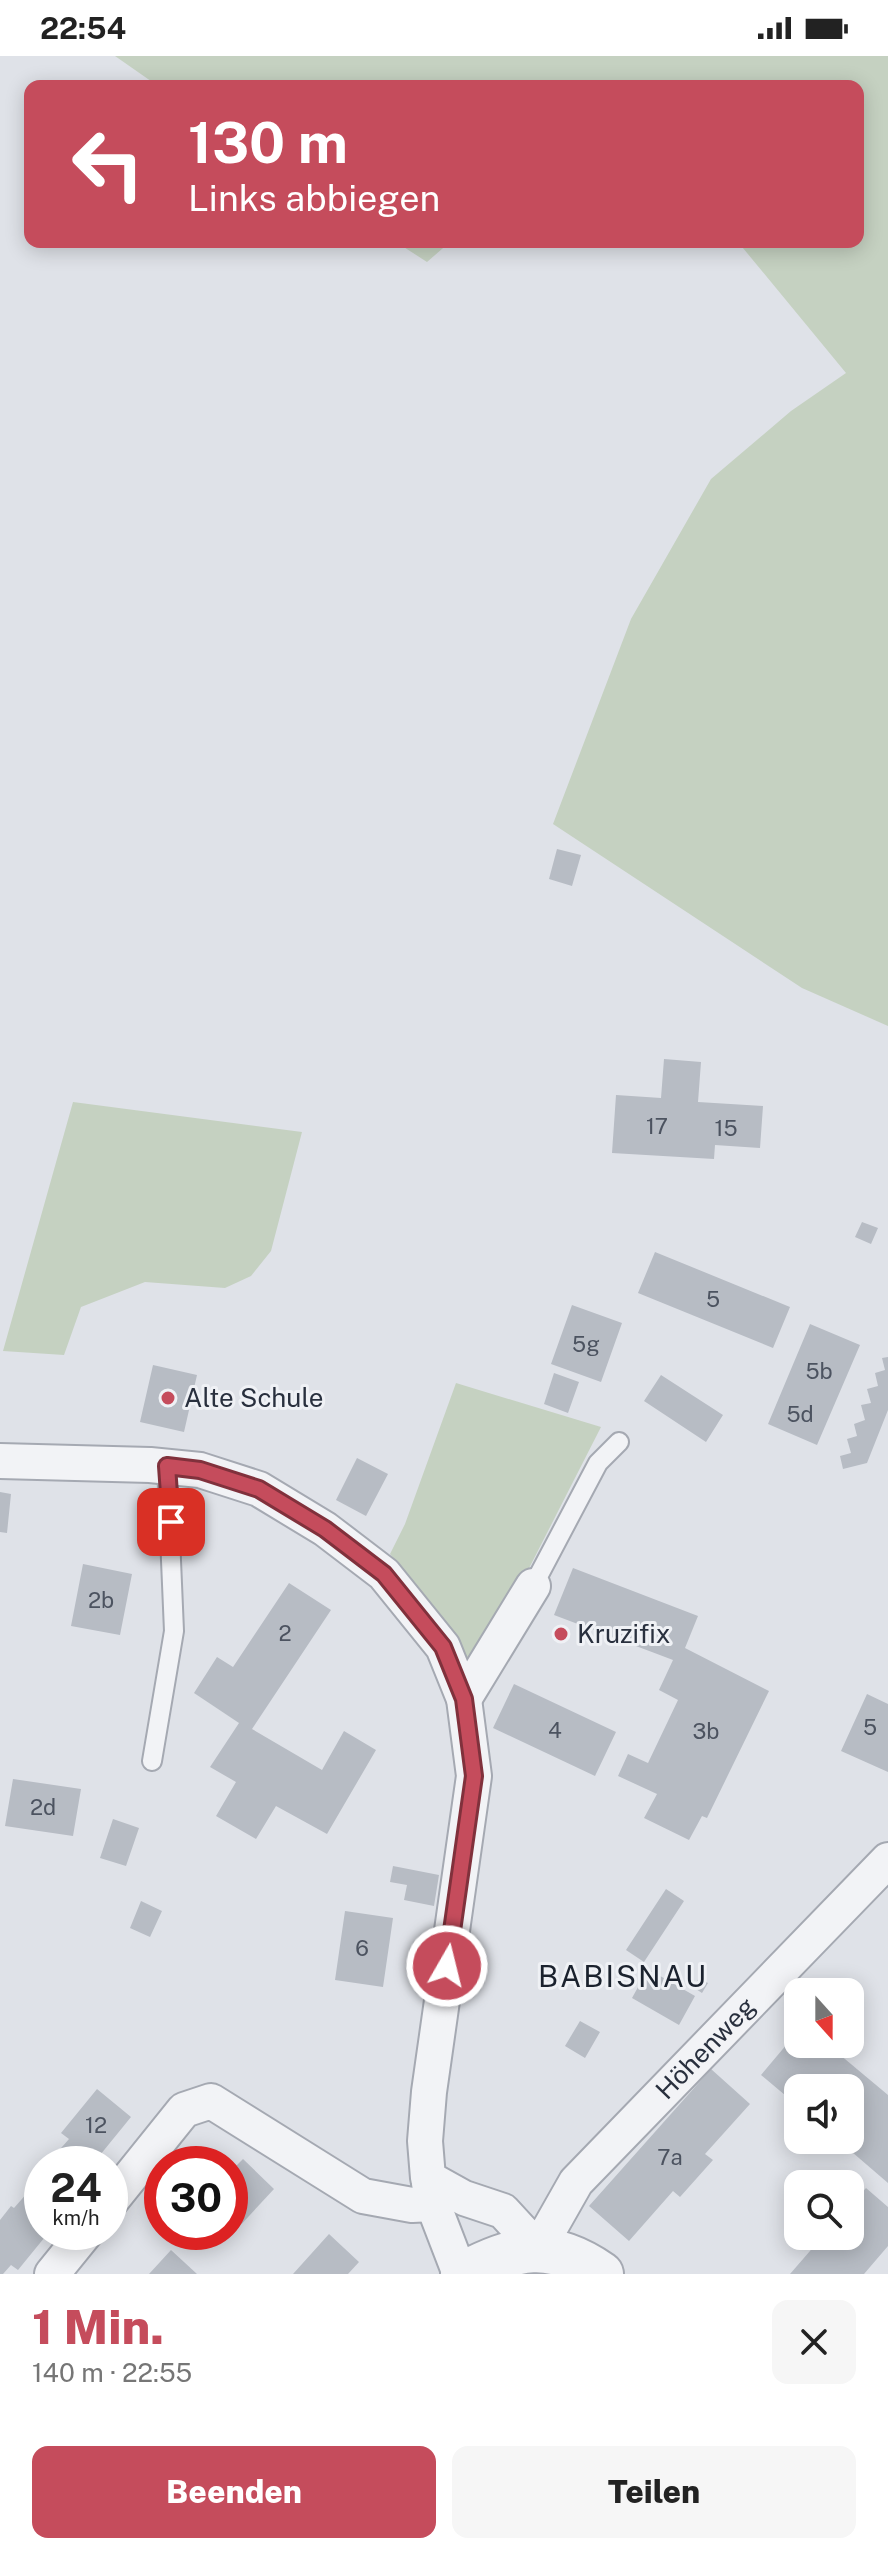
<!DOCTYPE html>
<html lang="de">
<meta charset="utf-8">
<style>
:root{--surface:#fff;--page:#f6f6f6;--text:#222;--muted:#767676;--accent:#c54c5c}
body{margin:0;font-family:"Public Sans",sans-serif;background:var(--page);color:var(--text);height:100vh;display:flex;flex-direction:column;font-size:30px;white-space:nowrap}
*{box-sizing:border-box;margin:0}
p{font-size:26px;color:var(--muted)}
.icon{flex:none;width:44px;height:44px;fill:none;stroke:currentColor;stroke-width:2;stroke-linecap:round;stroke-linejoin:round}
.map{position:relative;height:2218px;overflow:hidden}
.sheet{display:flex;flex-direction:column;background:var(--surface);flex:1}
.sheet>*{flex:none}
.guide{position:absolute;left:24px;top:24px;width:840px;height:168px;border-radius:16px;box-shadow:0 4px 20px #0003;background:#c54c5c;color:#fff;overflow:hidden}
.needle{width:52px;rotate:159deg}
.tools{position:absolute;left:784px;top:1922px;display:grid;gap:16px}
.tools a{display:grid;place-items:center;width:80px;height:80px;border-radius:16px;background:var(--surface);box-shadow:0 4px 20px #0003;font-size:40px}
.speed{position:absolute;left:24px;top:2090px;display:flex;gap:16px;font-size:40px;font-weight:700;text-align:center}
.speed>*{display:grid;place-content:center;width:104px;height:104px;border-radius:50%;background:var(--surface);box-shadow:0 4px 20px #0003;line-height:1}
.speed small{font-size:20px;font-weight:400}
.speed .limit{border:12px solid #d22;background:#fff;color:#111}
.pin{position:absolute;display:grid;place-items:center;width:68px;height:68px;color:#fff;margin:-34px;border-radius:16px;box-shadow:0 4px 12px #0006}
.me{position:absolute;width:88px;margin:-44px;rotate:8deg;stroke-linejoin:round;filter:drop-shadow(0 0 6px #0008)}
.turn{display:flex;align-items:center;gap:28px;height:168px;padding:0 32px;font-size:36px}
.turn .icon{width:104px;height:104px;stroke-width:2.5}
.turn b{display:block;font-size:56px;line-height:68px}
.round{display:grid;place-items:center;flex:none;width:84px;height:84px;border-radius:16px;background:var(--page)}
.overview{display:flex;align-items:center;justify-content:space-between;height:136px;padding:0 32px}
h1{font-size:48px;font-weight:800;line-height:60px;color:var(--accent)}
.button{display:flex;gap:16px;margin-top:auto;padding:16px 32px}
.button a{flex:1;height:92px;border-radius:16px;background:var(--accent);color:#fff;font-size:32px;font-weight:800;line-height:92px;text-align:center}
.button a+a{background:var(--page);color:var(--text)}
.status{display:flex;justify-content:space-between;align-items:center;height:56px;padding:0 40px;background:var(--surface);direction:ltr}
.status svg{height:22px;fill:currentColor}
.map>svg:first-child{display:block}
</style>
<div class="status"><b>22:54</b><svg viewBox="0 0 49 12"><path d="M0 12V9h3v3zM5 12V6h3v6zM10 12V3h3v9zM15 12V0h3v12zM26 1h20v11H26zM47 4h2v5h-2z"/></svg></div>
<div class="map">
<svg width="888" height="2218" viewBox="0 0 888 2218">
<rect width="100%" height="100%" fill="#dfe2e8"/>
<path fill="#c5d1c1" d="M115,0H888V970L802,932L553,768L631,563L711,423L791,355L846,317L738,186H858V30H158Z
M396,186H450L427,206Z
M73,1046L302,1076L271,1195L251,1220L225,1232L145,1226L81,1251L64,1299L3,1295Z
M456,1327L601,1371L523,1524L474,1606L464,1608L432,1550L390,1498L405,1468Z"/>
<path fill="#b7bcc4" d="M557,793L581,799L572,830L549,823Z
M664,1003L701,1006L698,1046L763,1050L760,1092L715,1089L714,1103L612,1097L616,1039L661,1042Z
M862,1166L878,1172L871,1188L855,1181Z
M655,1196L790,1251L773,1292L638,1237Z
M572,1249L622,1267L601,1326L551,1308Z
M810,1268L860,1289L817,1389L768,1368Z
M888,1301V1354L867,1407L843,1413L840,1400L851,1397L847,1383L857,1380L854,1368L865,1364L861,1349L871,1347L867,1333L878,1330L875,1317L885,1314L882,1302Z
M153,1309L197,1319L184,1376L140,1366Z
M554,1317L579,1326L568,1357L544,1348Z
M661,1319L723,1359L706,1386L644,1345Z
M357,1402L388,1418L366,1460L336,1444Z
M0,1436L11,1438L7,1477L0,1476Z
M83,1508L132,1518L120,1579L71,1570Z
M573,1512L698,1560L685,1592L769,1635L707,1762L702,1760L689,1784L644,1762L657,1738L618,1720L628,1698L648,1707L678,1644L659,1634L673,1604L554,1559Z
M289,1527L331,1554L252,1673L322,1714L344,1675L376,1694L327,1778L276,1750L256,1783L216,1760L236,1726L210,1711L239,1667L194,1637L217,1601L233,1611Z
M514,1628L616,1676L595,1720L493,1672Z
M867,1638L888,1648V1716L841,1695Z
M13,1723L81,1733L73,1780L5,1770Z
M113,1763L139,1772L126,1810L100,1802Z
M393,1810L439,1819L434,1850L404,1844L407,1829L390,1826Z
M666,1833L684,1845L644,1906L626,1894Z
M141,1845L162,1855L150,1881L130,1872Z
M345,1855L393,1862L383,1931L335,1924Z
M648,1913L695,1940L679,1969L632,1942Z
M699,1922L708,1927L702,1937L693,1931Z
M580,1965L600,1976L585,2002L565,1990Z
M798,1975V1988H827L888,2039V2127L838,2084H850V2032H798V2050L761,2019Z
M711,2013L750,2048L705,2098L713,2104L680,2141L673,2135L629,2185L589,2150Z
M97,2033L131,2061L96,2104L101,2108H47L69,2083L61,2077Z
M243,2103L274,2133L236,2174L230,2168V2116Z
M36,2127L42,2132V2176H49L18,2214L11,2209L3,2218H0V2164L11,2150L14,2152Z
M866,2132L888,2151V2190L864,2218H790L823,2180H850V2150Z
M329,2178L359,2206L348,2218H293Z
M171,2194L197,2218H149Z"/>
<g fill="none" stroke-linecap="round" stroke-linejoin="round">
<defs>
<path id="service" d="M533,1530L598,1407L619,1386
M152,1705L174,1575L167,1410"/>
<g id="minor">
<path id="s1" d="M0,1405L150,1409L200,1414L259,1433L325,1473L384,1518L443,1591L464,1643L474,1720L429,2036L425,2085L428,2122L464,2142L503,2155L538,2193L576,2126L888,1804"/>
<path d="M464,1643L533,1530"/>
<path d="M429,2127L433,2148L460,2218"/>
<path d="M110,2146L184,2054L211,2045L363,2140L412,2149L433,2148"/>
<path d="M52,2218L86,2176"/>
</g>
<path id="tertiary" d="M463,2218C516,2191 549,2182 601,2218"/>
</defs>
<use href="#service" stroke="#a5a9b2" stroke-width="22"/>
<use href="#minor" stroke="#a5a9b2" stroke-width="38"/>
<use href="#tertiary" stroke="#a5a9b2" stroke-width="48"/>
<use href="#service" stroke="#f2f3f6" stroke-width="18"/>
<use href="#minor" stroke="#f2f3f6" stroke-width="34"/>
<use href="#tertiary" stroke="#f2f3f6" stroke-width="44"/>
</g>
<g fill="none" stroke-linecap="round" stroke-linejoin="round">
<defs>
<path id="route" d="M171,1466L167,1410L200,1414L259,1433L325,1473L384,1518L443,1591L464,1643L474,1720L447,1910"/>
</defs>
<use href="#route" stroke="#80313c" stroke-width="20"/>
<use href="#route" stroke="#c54c5c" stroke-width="14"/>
</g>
<g fill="#c54c5c" stroke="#eff1f5" stroke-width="3">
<circle cx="168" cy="1342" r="8"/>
<circle cx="561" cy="1578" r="8"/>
</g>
<g text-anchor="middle" stroke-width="6" stroke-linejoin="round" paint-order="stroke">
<g font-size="22" fill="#4c5360">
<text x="657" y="1078">17</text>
<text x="726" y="1080">15</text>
<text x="713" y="1251">5</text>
<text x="586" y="1296">5g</text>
<text x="819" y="1323">5b</text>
<text x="800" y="1366">5d</text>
<text x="101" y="1552">2b</text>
<text x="285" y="1585">2</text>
<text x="870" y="1679">5</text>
<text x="555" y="1682">4</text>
<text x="706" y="1683">3b</text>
<text x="43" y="1759">2d</text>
<text x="362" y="1900">6</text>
<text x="96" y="2077">12</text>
<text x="670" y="2109">7a</text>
</g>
<g font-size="26" fill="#29303e" stroke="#eff1f5" text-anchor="start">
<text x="184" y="1351">Alte Schule</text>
<text x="577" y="1587">Kruzifix</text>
</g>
<g font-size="26" fill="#29303e" stroke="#eff1f5">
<text dy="9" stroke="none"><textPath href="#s1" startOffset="1444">Höhenweg</textPath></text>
</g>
<g font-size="30" letter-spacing="2" fill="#1b222e" stroke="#eff1f5">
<text x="623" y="1931">BABISNAU</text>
</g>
</g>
</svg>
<div class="tools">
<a><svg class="needle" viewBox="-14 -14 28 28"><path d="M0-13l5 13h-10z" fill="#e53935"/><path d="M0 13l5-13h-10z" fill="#767676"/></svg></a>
<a><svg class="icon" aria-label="sound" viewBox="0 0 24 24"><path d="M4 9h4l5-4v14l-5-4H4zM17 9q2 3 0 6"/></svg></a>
<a><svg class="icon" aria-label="search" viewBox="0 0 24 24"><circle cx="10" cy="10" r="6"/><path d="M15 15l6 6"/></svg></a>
</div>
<div class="speed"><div>24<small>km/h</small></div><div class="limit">30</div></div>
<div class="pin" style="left:171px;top:1466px;background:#d93025"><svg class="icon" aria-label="arrive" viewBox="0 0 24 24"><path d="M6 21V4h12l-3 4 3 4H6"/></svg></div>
<svg class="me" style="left:447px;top:1910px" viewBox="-20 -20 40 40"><circle r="17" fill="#c54c5c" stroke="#fff" stroke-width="3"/><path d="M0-11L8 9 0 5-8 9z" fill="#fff"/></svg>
<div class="guide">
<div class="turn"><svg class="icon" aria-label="left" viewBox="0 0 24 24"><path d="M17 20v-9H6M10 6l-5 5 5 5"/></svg><div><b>130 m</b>Links abbiegen</div></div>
</div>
</div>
<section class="sheet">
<div class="overview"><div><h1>1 Min.</h1><p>140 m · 22:55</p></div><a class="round"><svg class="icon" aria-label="close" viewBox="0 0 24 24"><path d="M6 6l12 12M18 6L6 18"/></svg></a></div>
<div class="button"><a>Beenden</a><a>Teilen</a></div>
</section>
